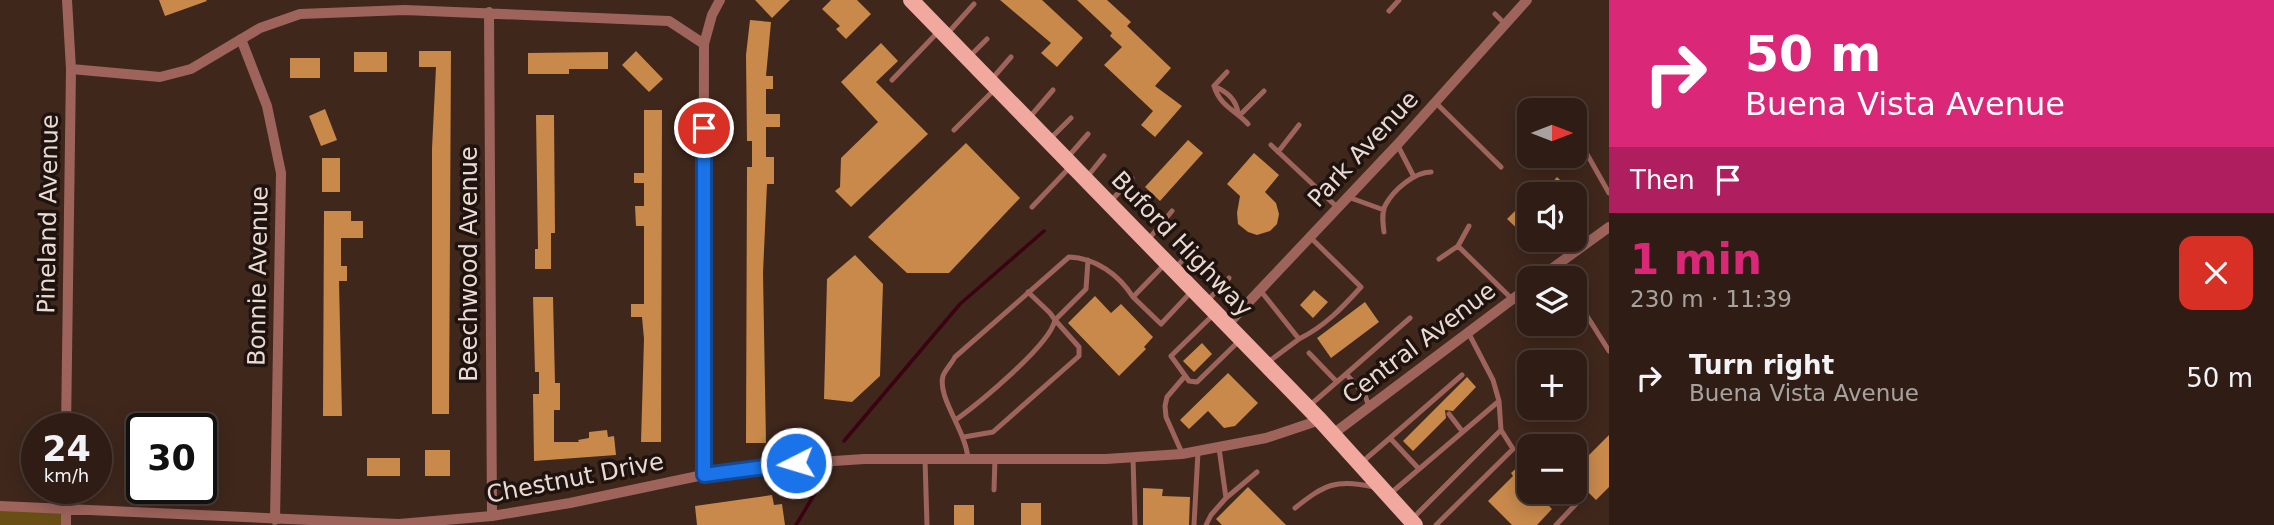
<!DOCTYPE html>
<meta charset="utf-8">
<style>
:root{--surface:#2f1d15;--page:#3b2a22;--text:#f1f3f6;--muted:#a7a2a0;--line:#4a3b34;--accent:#db2777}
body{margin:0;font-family:"DejaVu Sans",sans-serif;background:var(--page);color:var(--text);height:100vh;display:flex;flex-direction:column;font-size:26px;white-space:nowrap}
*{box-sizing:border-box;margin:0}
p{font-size:23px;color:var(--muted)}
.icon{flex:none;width:38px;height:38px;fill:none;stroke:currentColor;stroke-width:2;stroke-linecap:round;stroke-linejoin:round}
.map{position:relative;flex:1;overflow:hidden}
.details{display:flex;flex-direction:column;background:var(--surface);width:665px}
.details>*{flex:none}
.top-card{background:#db2777;color:#fff;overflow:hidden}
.needle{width:46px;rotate:90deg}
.tools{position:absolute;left:1517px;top:98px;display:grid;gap:14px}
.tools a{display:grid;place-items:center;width:70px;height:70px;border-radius:14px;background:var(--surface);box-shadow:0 4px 18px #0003,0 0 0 2px var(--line);font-size:35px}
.speed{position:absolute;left:21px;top:413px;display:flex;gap:14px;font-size:35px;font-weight:700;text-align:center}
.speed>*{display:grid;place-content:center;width:91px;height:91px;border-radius:50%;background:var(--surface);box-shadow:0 4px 18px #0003,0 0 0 2px var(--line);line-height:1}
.speed small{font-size:18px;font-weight:400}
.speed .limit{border:4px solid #111;border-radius:10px;background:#fff;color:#111}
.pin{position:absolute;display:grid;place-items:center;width:60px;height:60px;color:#fff;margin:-30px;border:4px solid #fff;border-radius:50%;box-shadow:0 2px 7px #0007}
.me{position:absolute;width:77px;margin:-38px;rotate:265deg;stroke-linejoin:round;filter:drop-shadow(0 0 5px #0008)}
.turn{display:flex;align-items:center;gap:24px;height:147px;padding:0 21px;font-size:32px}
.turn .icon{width:91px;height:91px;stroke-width:2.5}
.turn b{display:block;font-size:49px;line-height:60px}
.then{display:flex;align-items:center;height:66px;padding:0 21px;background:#0003;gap:14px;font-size:26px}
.round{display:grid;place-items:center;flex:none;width:74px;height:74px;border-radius:14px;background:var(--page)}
.overview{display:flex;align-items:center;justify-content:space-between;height:119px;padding:0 21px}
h1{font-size:42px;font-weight:700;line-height:52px;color:var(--accent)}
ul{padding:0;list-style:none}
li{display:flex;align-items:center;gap:21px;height:91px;padding:0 21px}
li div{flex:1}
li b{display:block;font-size:26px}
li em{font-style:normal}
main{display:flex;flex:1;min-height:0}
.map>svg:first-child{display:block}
</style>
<main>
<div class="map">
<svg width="1609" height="525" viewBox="0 0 1609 525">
<rect width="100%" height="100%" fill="#3f271c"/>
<path fill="#6a4f15" d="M68,503V525H0V511Z"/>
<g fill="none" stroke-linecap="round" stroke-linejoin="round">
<path stroke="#3b0213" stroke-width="3.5" d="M844,441L960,304L1044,231
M796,525L817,490"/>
</g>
<path fill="#c8894b" d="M159,0H206L207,1L165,16Z
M755,0H790L772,18Z
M831,0H857L871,14L846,39L836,29L840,26L822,9Z
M1000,0H1042L1083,38L1057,67L1041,53L1051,43Z
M1077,0H1107L1131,22L1127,26L1171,68L1155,86L1182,106L1155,137L1141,125L1153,111L1104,65L1122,47L1110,36L1112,33Z
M750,20L771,22L766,76H773V89H766V114H780V127H766V157H774V184H767L763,273L766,443H746L747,167H752V141H747L746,55Z
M881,43L898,61L876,82L928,134L851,207L835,191L840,187L841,158L878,122L841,82Z
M419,51H451L449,414H432V149L436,67H419Z
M636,51L663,79L649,92L622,65Z
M354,52H387V72H354Z
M608,52V69H569V74H528V53Z
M290,58H320V78H290Z
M325,109L337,140L321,146L309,116Z
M644,110H662L661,442H641L644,339L642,317H631V304H644V226H636L635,206H644V183H634V173H644Z
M536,115H554L555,233H551V269H535V249H538Z
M1188,140L1203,153L1160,201L1145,187Z
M966,143L1020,198L949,273H907L868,237Z
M1254,153L1279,175L1265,192L1276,203L1279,214L1277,224L1270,231L1257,235L1248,232L1238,224L1237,213L1240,196L1227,184Z
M322,158H340V192H322Z
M1557,177L1575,194H1542Z
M1530,196V240H1554L1542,252L1507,219Z
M324,211H351V221H363V238H341V266H347V281H339L342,416H323Z
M855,255L883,284L880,376L852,402L824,399L827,279Z
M1314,290L1328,302L1313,318L1300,305Z
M1095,296L1111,313L1121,304L1153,337L1144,347L1146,349L1119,376L1068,323Z
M533,297H553L555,383H560V410H554V442H579L578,440L589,438V432L607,430L608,437L614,436L616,455L534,461L533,394H539V372H535Z
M1365,302L1379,322L1331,358L1317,338Z
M1202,343L1212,354L1194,372L1183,361Z
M1228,373L1258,403L1235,426L1224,428L1208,411L1189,429L1180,420Z
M1467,377L1476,387L1453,411L1445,410L1446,418L1413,451L1403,441Z
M1609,435V487L1596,500L1575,479V469Z
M425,450H450V476H425Z
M367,458H400V476H367Z
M1522,463L1530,471V492H1535L1552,509L1537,525H1512L1488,501L1513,476L1511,473Z
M1248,487L1286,525H1222L1216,519Z
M1143,488L1163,489L1162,496L1190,497L1189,525H1143Z
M772,495L774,505L782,504L785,525H697L695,506Z
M1021,503H1041V525H1021Z
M954,505H974V525H954Z"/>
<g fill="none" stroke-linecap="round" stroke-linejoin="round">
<path stroke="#9e645c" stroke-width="5" d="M1389,11L1399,0
M1495,14L1505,24
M948,33L974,4
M969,57L987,39
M892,80L938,32
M991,80L1011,57
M1214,86C1220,106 1235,110 1248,124
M1214,86C1227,92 1236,99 1238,113
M1214,86L1227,72
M1436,103L1501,167
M1559,105L1562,110
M1240,115L1264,91
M1029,118L1053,90
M954,130L995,89
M1575,133L1609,193
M1049,140L1071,118
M1271,145L1338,208
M1398,146L1414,177
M1278,152L1299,125
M1067,158L1088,134
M1087,177L1104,156
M1348,197L1384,210
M1110,202L1132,178
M1032,207L1071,166
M1384,232C1383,224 1381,212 1386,204C1394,190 1414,172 1431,172
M1147,241L1172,211
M1458,246L1512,299
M1439,259L1458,246L1469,226
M1555,266L1563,278
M1176,267L1196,246
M1260,290L1299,339C1325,326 1342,308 1361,287L1310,237
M1133,297L1161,324L1192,291
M1575,297L1609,351
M1208,300L1229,278
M1213,315L1171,356L1189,381L1197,382L1240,340
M1309,353L1337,382
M1268,362L1299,339
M1499,401L1501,430
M1309,406L1346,374
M1369,407L1365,395L1346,374L1410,318
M1449,414L1462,431
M957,419C979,403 1050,345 1055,320L1050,313L1028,292
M964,437L993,432L1079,356V347L1055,320L1086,289L1088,260
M1390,438L1462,375
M1182,453L1166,417L1165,406L1167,397L1185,376
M1133,458L1135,525
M925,459L927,525
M968,459C966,430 937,398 943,376C945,370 952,363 955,357L1069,257C1096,258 1119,275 1133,297L1166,263
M1361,463L1390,438L1419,469
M994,490L995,458
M1391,493L1499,401L1493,380L1468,332
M1226,498L1257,472
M1295,508C1324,485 1336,478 1374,487
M1413,518L1501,430L1513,449L1436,525
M1194,525L1198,452
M1206,525L1211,515L1226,498L1219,448
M1556,525L1576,504"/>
<path stroke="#9e645c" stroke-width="10" d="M489,12L492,516
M241,39L267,106L281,173L275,520
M71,69L160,77L191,69L260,28L300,14L405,10L669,21L704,44
M1539,278L1609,227
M1227,325L1397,145L1527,0
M66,429L71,69L67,0
M1333,434L1530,286
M703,475L704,44L712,15L720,0
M66,488V525
M0,506L399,524L492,516L570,503L703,475L774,465L864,459H1106L1182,454L1266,438L1320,420"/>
<path stroke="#f1a99f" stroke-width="16" d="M911,0L1320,420L1415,525"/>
</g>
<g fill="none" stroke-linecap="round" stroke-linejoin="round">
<defs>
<path id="route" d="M704,128V475L796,463"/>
</defs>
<use href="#route" stroke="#114b97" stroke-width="18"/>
<use href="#route" stroke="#1a73e8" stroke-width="12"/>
</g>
<g text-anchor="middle" stroke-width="7" stroke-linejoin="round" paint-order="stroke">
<g font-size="24" fill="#eadad3" stroke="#1e130e">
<text transform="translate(1363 149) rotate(-47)" y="8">Park Avenue</text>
<text transform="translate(48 214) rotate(-89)" y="8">Pineland Avenue</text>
<text transform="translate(1182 244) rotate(46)" y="8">Buford Highway</text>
<text transform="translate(469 264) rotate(-90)" y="8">Beechwood Avenue</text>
<text transform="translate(258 276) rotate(-89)" y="8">Bonnie Avenue</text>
<text transform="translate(1419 343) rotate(-37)" y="8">Central Avenue</text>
<text transform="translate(575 478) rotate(-11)" y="8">Chestnut Drive</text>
</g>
</g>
</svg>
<div class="tools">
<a><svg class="needle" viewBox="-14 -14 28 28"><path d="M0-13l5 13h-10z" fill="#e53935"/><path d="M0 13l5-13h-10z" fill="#a7a2a0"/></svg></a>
<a><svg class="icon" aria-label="sound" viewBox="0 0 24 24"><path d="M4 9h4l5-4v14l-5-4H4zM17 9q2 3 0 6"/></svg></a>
<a><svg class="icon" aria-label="layers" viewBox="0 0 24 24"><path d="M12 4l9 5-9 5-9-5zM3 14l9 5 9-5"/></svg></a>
<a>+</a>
<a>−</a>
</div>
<div class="speed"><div>24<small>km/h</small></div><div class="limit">30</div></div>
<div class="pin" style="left:704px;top:128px;background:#d93025"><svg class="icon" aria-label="arrive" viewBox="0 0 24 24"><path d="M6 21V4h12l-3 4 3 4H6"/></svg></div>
<svg class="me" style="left:796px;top:463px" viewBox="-20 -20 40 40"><circle r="17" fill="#1a73e8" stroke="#fff" stroke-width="3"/><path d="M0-11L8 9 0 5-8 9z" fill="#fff"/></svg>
</div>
<section class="details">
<div class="top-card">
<div class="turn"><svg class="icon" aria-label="right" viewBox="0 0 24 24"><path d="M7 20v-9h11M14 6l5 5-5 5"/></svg><div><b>50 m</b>Buena Vista Avenue</div></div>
<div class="then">Then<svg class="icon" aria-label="arrive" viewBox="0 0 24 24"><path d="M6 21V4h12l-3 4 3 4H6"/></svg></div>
</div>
<div class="overview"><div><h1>1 min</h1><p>230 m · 11:39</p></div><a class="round" style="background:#d93025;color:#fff"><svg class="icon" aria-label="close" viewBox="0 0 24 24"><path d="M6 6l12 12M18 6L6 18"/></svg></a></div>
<ul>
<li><svg class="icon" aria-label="right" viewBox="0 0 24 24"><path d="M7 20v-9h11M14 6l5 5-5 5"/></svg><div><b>Turn right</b><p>Buena Vista Avenue</p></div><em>50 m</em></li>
</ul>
</section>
</main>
